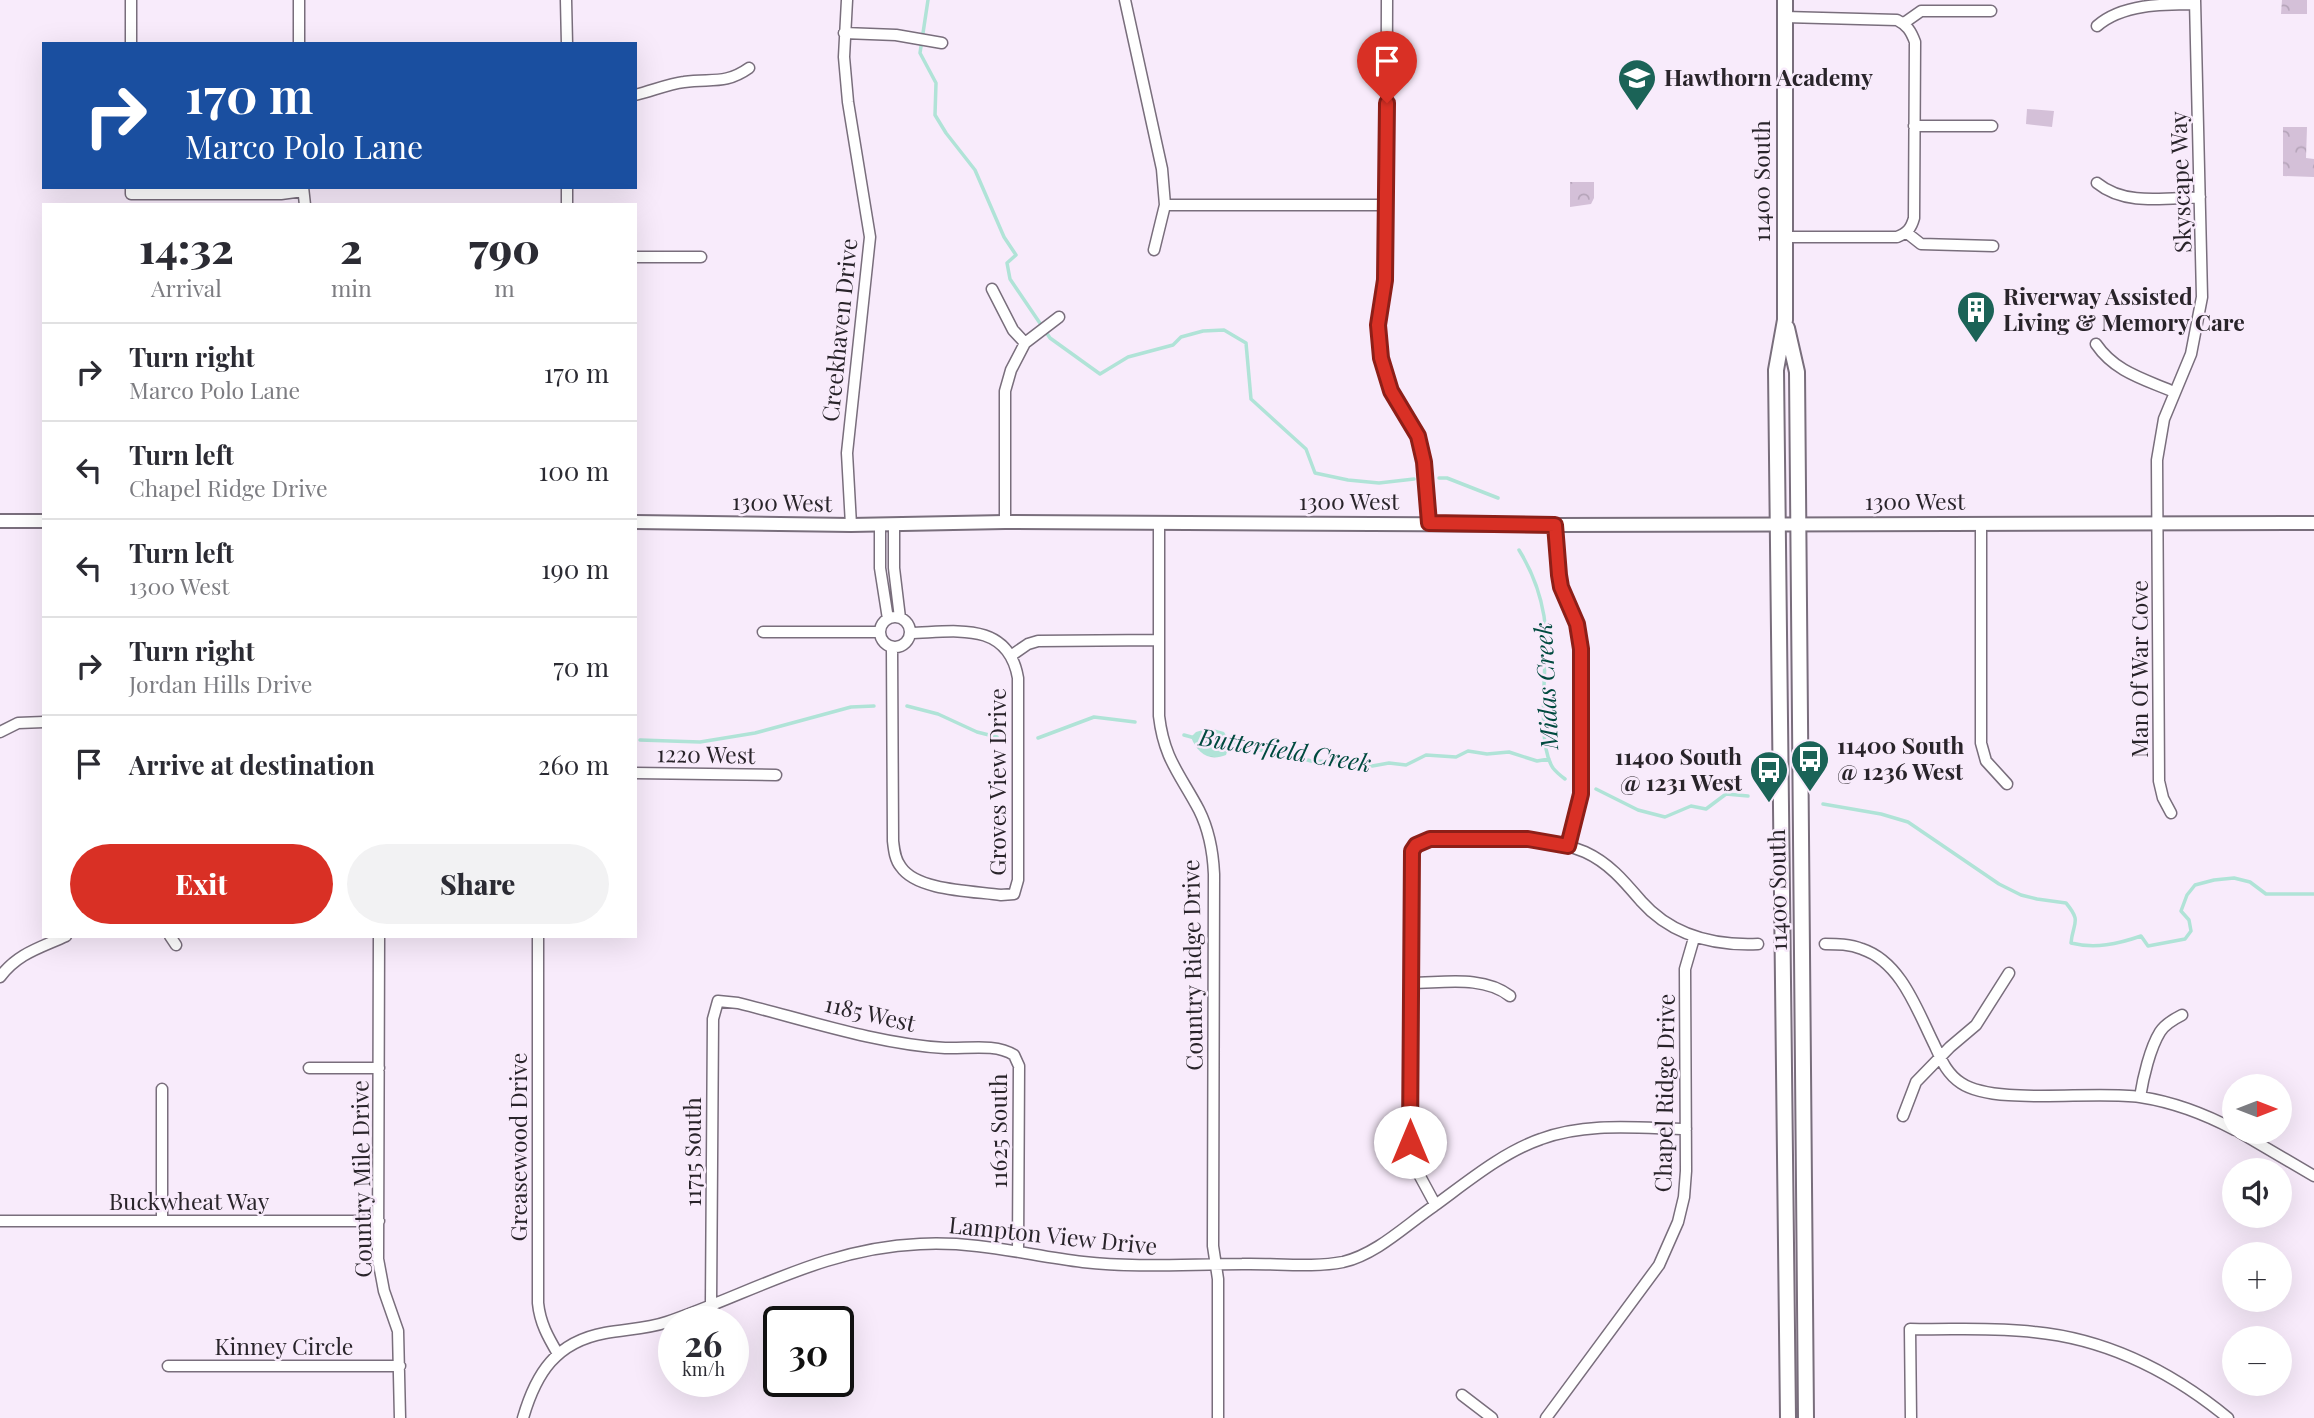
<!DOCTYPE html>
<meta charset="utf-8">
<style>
:root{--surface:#fff;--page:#f2f2f3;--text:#2b2b33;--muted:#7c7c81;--line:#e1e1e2;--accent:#d93025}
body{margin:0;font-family:"Playfair Display",serif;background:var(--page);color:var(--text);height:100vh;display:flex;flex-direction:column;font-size:26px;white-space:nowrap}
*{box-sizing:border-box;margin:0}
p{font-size:23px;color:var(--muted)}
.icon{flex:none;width:38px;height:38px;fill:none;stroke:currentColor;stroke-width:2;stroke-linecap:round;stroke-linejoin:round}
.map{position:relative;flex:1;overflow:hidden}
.side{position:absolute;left:42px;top:203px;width:595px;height:735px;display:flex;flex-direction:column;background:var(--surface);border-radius:0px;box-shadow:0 7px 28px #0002}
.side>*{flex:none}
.top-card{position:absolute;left:42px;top:42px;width:595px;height:147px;border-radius:0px;box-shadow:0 7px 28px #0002;background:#1a4fa0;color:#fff;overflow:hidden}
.needle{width:46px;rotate:90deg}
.fabs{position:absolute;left:2222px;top:1074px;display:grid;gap:14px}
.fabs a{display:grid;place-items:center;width:70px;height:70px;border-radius:50%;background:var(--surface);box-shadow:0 7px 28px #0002;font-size:35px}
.speed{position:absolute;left:658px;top:1306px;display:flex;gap:14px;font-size:35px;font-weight:700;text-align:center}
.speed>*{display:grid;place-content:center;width:91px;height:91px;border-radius:50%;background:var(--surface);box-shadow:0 7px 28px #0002;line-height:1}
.speed small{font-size:18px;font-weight:400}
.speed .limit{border:4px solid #111;border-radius:10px;background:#fff;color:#111}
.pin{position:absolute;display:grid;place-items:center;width:60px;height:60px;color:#fff;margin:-72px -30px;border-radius:50% 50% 50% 0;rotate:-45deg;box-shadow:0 0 7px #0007}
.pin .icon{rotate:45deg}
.me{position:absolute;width:77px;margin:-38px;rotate:0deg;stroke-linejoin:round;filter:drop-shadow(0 0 5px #0008)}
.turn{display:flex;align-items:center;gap:24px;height:147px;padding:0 28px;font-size:32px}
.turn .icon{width:91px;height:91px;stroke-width:2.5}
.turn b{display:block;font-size:49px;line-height:60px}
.eta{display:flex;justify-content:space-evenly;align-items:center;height:119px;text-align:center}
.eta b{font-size:42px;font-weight:800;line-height:49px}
.cta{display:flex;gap:14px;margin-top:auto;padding:14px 28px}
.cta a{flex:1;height:80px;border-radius:42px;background:var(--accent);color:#fff;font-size:28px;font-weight:800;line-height:80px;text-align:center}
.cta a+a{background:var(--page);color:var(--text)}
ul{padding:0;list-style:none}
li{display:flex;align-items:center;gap:21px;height:98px;padding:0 28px;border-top:2px solid var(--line)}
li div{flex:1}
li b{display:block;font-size:26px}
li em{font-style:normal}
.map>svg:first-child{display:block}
</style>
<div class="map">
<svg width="2314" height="1418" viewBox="0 0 2314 1418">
<defs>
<pattern id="park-crowns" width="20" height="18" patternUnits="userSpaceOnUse" patternTransform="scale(1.75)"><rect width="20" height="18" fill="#d4c0d8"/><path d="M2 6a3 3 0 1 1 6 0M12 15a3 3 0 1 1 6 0" fill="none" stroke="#b6a5ba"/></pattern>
<pattern id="water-waves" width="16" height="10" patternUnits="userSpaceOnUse" patternTransform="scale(1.75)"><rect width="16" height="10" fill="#b0e3d7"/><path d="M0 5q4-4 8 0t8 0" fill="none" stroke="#97c3b9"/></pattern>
</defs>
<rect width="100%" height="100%" fill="#f8ebfb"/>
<path fill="url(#park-crowns)" d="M2282,0H2307V14H2281Z
M2283,127H2307L2306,158L2314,159V177L2283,176Z
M1570,182H1594V198L1591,204L1570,207Z"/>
<path fill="#d4c0d8" d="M2027,109L2054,111L2052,127L2026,124Z"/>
<path fill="url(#water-waves)" d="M1210,728L1224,732L1230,742L1226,755C1209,762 1197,753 1191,737L1196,732Z"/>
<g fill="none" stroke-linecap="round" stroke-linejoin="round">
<path stroke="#b0e3d7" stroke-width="3.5" d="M928,0L920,53L936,83L935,115L946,133L975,170L1004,237L1016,255L1007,263L1010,279L1050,338L1100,374L1128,357L1173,345L1181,337L1203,331L1224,330L1246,343L1251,399L1306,449L1315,473L1348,480L1379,483L1414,479
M1439,478H1447L1498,498
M1519,550C1532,571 1540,592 1544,616C1550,654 1534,740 1553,768C1556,772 1561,776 1565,779
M907,706L938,714L977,732L997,737
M1184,735L1195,738
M1038,738L1094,717L1135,722
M640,740L700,742L755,733L851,707L874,706
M1227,742L1253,749L1288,754L1311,761L1342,762L1361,768L1389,763L1406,765L1426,755L1456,757L1468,751L1487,754L1509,752L1537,761L1549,759
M1596,789L1638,810L1665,817L1691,806L1706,809L1726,794L1748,796
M1823,804L1881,814L1908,822L1999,884L2021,895L2037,899L2066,903C2082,922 2073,922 2071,943C2095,949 2118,944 2141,936L2148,946L2185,939L2191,931L2189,920L2181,911L2187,895L2195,885L2214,880L2234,878L2250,882L2266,894H2314"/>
<defs>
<path id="street" d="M566,0L567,44
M847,0L844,57L848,102L870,237L847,453L851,525
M1125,0L1162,169L1165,205L1154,250
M1387,0L1386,280C1379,318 1375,354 1392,391C1399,407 1413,421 1419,438C1428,464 1427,496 1429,523
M1785,17L1897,20C1907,25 1911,31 1915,42L1914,218C1911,229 1907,233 1897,237H1785
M1904,23L1921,11H1991
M2097,26C2122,4 2163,4 2195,4
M844,33L896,35L942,43
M131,44V0
M299,44V0
M635,95C652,91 668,84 684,82C711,78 725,85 749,68
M1914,126H1992
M2097,183C2125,206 2165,198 2200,197
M131,187V194H281L303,191
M303,187L305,205
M567,205V187
M1165,205H1386
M1907,233L1921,244L1993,246
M635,257H701
M992,289L1013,330L1025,343
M2096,344C2115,372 2144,379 2174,392
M1005,522V391L1011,370L1025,343L1059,317
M1159,522V716C1164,759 1180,774 1199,810C1209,830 1213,852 1214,874L1213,1246L1218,1279V1418
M1981,523V743L1986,761L2007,784
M880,524V568L888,619
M894,524V568L900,618
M1554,525L1561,588L1577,624L1581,649V794L1568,846
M880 632a15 15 0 1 1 30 0a15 15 0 1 1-30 0Z
M763,632H880
M892,647L893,841C894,850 895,860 901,867C917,891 974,891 1001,895L1014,894L1018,880V678C1008,620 954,632 910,633
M1012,655L1028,644L1038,641L1159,640
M0,732L18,723L44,722
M635,773L776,775
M2171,813L2163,798L2159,781L2157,460L2164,419L2191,354L2202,297L2195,0
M170,936L176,945
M379,936L378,1259L384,1291L398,1331L400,1418
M538,936V1303C540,1323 548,1337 558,1354
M1825,944C1837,944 1850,944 1862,949C1901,962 1917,1010 1934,1044C1941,1059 1946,1073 1961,1083C1995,1106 2093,1090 2140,1097C2173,1102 2205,1114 2235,1130
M0,977C18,953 40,948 66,936
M1411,983C1443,983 1483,975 1510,996
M309,1068H379
M2140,1097C2143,1078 2150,1048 2160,1032C2165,1024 2174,1019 2182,1015
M1903,1116L1916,1082L1950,1047L1976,1025L2009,973
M2239,1132L2314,1176
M1435,1204L1415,1167L1410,1142V859L1416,845L1430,839C1481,839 1537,831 1585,852C1609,863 1624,881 1641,901C1672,936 1713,946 1758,944
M0,1221H379
M162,1221V1089
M711,1304L713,1019L718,1001L738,1003C803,1019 877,1044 945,1048C967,1049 995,1043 1014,1055L1019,1066L1018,1250
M168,1366H400
M1462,1395L1492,1418
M523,1418C536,1373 556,1342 605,1333C626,1329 647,1329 667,1322C754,1292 825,1248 920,1244C979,1241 1026,1255 1083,1262C1136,1268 1188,1264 1242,1264C1273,1263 1313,1268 1343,1262C1377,1254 1406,1225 1434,1206C1467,1182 1503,1152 1541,1139C1587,1122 1638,1128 1686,1129
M1546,1418L1659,1265L1678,1222L1684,1197L1686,1171L1685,969L1694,938
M1911,1418L1910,1329C1951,1330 1993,1327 2034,1332C2107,1339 2172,1372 2228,1418"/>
<path id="secondary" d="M0,521H44
M635,522L851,525L1005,522L1554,525L2314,523"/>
<path id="primary" d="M1785,0V320L1776,370L1788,1418
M1787,328L1797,372L1806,1418"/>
</defs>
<use href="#street" stroke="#796e7c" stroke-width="13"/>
<use href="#secondary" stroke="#796e7c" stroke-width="16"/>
<use href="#primary" stroke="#796e7c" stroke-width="18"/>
<use href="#street" stroke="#fff" stroke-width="10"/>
<use href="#secondary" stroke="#fff" stroke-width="12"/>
<use href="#primary" stroke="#fff" stroke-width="14"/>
</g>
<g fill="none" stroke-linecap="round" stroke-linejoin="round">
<defs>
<path id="route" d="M1387,103L1385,280L1378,325L1381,358L1391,391L1418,436L1424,462L1429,523L1555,525L1559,575L1561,587L1577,624L1581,649V794L1568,846L1528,839H1430L1416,845L1412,851L1410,1142"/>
</defs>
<use href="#route" stroke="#8d1f18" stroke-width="18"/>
<use href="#route" stroke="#d93025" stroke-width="12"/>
</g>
<defs>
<symbol id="school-pin" viewBox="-11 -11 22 30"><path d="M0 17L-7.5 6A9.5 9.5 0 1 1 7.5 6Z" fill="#1b6357" stroke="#f8ebfb"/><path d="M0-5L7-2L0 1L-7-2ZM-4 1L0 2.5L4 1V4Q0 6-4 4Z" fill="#fff"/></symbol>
<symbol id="building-pin" viewBox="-11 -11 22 30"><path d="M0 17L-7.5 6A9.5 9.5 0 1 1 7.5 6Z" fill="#1b6357" stroke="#f8ebfb"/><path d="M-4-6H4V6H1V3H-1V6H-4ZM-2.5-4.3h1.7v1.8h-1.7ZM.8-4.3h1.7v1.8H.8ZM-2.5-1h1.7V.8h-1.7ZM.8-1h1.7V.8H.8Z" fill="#fff"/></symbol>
<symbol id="bus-pin" viewBox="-11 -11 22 30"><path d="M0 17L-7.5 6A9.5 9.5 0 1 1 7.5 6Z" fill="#1b6357" stroke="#f8ebfb"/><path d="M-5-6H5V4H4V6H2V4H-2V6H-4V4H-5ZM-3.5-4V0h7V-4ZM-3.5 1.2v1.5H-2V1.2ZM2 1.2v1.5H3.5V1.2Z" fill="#fff"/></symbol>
</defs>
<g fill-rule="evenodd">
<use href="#school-pin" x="1615" y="56" width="44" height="60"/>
<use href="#building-pin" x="1954" y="288" width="44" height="60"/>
<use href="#bus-pin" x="1788" y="737" width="44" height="60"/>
<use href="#bus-pin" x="1747" y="748" width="44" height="60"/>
</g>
<g text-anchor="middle" stroke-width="5" stroke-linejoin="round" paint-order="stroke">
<g font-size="23" font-weight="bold" fill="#29242a" stroke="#f8ebfb" text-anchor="start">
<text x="1664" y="86">Hawthorn Academy</text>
<text x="2003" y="305">Riverway Assisted<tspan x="2003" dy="26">Living &amp; Memory Care</tspan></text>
<text x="1837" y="754">11400 South<tspan x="1837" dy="26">@ 1236 West</tspan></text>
<text x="1742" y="765" text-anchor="end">11400 South<tspan x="1742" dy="26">@ 1231 West</tspan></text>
</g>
<g font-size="23" fill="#29242a" stroke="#f8ebfb">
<text transform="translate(1762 181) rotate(-90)" y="8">11400 South</text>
<text transform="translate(2181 182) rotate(-92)" y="8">Skyscape Way</text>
<text transform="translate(840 330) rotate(-84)" y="8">Creekhaven Drive</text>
<text x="1349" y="510">1300 West</text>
<text x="1915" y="510">1300 West</text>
<text transform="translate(782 503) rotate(1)" y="8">1300 West</text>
<text transform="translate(2140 669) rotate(-90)" y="8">Man Of War Cove</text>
<text transform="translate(706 755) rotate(1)" y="8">1220 West</text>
<text transform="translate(998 782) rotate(-90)" y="8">Groves View Drive</text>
<text transform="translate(1778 890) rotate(-91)" y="8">11400 South</text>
<text transform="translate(1193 965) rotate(-91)" y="8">Country Ridge Drive</text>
<text transform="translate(870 1014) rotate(13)" y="8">1185 West</text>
<text transform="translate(1665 1093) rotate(-89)" y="8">Chapel Ridge Drive</text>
<text transform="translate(999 1131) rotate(-90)" y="8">11625 South</text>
<text transform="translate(519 1147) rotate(-90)" y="8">Greasewood Drive</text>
<text transform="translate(693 1152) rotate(-90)" y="8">11715 South</text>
<text transform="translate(362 1179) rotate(-91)" y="8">Country Mile Drive</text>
<text x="189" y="1210">Buckwheat Way</text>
<text transform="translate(1053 1236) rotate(6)" y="8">Lampton View Drive</text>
<text x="284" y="1355">Kinney Circle</text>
</g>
<g font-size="24" font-style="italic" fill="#004a3f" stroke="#f8ebfb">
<text transform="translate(1547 686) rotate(-93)" y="8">Midas Creek</text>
<text transform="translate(1285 751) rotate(9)" y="8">Butterfield Creek</text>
</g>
</g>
</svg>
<div class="fabs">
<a><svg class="needle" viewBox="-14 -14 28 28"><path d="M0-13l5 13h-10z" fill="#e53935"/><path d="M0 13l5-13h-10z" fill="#7c7c81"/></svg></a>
<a><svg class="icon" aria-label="sound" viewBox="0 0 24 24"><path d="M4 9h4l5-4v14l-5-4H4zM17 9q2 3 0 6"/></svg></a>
<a>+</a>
<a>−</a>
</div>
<div class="speed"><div>26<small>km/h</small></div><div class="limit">30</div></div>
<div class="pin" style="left:1387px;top:103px;background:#d93025"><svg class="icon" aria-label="arrive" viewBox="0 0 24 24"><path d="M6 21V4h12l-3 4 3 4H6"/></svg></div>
<svg class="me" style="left:1410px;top:1142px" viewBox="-20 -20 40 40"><circle r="19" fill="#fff"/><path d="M0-13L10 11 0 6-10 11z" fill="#d93025"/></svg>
<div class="top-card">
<div class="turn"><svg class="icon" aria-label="right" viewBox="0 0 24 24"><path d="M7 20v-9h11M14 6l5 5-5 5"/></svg><div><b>170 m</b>Marco Polo Lane</div></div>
</div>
<section class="side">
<div class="eta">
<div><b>14:32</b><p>Arrival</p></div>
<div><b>2</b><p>min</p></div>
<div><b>790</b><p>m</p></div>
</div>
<ul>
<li><svg class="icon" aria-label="right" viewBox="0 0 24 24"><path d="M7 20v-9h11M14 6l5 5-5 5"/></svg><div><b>Turn right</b><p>Marco Polo Lane</p></div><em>170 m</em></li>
<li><svg class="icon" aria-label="left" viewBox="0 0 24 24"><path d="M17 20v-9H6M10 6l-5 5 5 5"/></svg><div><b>Turn left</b><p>Chapel Ridge Drive</p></div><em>100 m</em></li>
<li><svg class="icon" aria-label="left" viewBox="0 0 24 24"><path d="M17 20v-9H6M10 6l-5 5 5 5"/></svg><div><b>Turn left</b><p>1300 West</p></div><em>190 m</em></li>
<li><svg class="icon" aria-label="right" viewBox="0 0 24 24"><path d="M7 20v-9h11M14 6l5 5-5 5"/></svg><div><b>Turn right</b><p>Jordan Hills Drive</p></div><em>70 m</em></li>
<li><svg class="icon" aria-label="arrive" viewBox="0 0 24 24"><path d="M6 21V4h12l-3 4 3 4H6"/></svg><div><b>Arrive at destination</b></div><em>260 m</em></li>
</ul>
<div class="cta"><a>Exit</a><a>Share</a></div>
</section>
</div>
